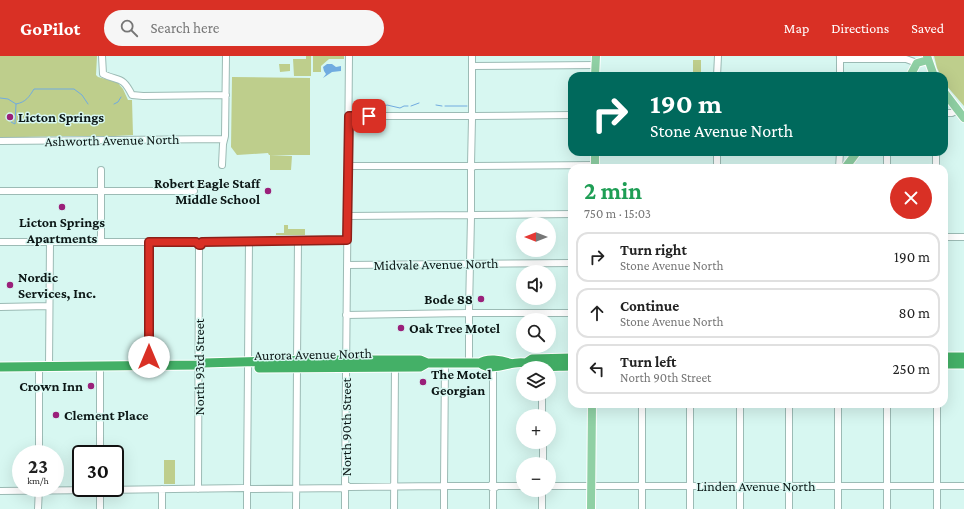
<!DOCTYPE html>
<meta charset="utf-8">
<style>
:root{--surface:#fff;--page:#f6f6f6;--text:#222;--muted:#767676;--line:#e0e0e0;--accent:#d93025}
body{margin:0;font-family:"Crimson Pro",serif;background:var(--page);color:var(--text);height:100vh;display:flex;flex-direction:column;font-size:15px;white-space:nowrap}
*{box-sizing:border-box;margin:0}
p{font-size:13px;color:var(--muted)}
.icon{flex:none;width:22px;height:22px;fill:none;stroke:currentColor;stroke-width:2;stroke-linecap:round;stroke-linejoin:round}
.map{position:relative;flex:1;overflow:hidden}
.panel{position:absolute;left:568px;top:108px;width:380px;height:244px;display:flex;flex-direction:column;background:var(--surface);border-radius:12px;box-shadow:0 4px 16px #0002}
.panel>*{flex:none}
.guide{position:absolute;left:568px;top:16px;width:380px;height:84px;border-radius:12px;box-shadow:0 4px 16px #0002;background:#00695c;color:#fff;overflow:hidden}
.needle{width:26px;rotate:270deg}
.fabs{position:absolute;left:516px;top:161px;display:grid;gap:8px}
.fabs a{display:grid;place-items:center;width:40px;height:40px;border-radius:50%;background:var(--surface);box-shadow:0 4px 16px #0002;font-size:20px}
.speed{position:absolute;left:12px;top:389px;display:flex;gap:8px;font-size:20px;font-weight:700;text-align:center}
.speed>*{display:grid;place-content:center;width:52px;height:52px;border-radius:50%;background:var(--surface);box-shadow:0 4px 16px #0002;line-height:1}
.speed small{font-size:10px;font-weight:400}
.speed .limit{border:2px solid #111;border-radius:6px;background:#fff;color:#111}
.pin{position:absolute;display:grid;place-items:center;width:34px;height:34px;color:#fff;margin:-17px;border-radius:8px;box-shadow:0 2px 6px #0006}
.me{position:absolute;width:44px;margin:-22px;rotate:0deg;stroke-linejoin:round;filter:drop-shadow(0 0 3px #0008)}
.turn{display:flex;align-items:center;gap:14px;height:84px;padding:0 16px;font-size:18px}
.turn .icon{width:52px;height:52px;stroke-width:2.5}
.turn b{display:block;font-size:28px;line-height:34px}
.round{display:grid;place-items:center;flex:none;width:42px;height:42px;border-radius:21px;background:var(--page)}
.overview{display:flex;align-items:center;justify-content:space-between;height:68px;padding:0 16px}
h1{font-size:24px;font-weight:700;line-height:30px;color:#1e9e55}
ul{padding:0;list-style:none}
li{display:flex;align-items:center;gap:12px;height:50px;margin:0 8px 6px;padding:0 8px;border:2px solid var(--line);border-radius:12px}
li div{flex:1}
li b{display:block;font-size:15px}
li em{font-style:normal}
header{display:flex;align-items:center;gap:24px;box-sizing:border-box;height:56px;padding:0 20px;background:var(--accent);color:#fff}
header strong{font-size:19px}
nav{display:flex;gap:22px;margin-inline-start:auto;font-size:14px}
.search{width:280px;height:36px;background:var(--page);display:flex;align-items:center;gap:10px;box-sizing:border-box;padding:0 14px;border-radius:22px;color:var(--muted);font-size:15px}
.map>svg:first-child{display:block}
</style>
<header>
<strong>GoPilot</strong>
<div class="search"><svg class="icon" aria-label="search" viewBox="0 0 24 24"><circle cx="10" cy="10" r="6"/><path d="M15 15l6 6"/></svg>Search here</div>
<nav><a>Map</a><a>Directions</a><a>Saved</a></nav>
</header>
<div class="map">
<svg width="964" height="453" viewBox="0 0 964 453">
<rect width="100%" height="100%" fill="#d7f7f1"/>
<path fill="#bece8c" d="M0,0H97L96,19L98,21L117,26L123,33L128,44H132L133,79L115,80H69L24,81L8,84L6,82L0,85Z
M306,0H311V20H294L293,3H306Z
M313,0H344V3H329L321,10V16H313Z
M934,0H964V50L945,28L944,20H941L937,12Z
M693,4H701V20H693Z
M279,8H290V15L280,16Z
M232,21L310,22V99H269L268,97L237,99L231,91Z
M270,99L292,100L291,114H270Z
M284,169H288V173H305V179H276V177H284Z
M164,404H175V428H164Z"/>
<path fill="#70abe0" d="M327,8H332L336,11L341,10V15L332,16L323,22L326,18L324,15L323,11Z"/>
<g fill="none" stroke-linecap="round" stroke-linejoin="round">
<path stroke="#70abe0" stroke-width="1" d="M0,42L8,43L16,48
M114,48L118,46L121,41
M436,49L442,50
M411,50L419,47
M445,50H467
M356,51L375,53L379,50L382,51L387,49L400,52L404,50H408
M10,61L11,66L15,68L16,48C26,46 29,41 34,33H74L82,39L88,48"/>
<defs>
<path id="minor" d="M102,0L103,18C119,26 122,19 132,39L143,40L226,39
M349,0L345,428L349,431L442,430
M840,0L844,3H906L917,7
M472,10L596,9
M717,20L718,0
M840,20V0
M944,57H952L957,54
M472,58V0
M349,60H469
M474,60L572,59
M0,85L224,83
M717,96V112
M936,96V112
M222,109L223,88L225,80L226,0
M348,110H469
M473,110L595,109
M472,112L473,110L471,108L472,63
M839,112L840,96
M887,112V96
M101,114V186
M0,135H194
M471,157V112
M473,159L572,158
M348,160L469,159
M944,181H964
M0,186H196
M202,186L347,184
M347,209L572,207
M0,251L49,250
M469,254L471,161
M472,257H572
M346,259L466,257
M297,305L298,184
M248,306L249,185
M469,307V260
M149,309V186
M49,310L50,186
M100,310V398
M542,338V360
M838,348V453
M887,348V453
M937,348V453
M543,386V408
M39,398V310
M493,427L490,430L493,433L496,431L493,427V311
M444,428L445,307
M247,430L248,312
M447,430H490
M496,430H523
M549,430H964
M162,433V453
M198,433L199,189
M250,433L343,432L345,435V453
M444,433V453
M493,433V453
M103,434L244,432
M0,435L97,434
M38,453L39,432
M100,453V437
M247,453V436
M296,453L297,312
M394,453L395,311
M542,453V434
M642,453V348
M690,453V348
M740,453V348
M789,453V348"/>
<path id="major" d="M927,0L934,20
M595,20L596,0
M910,20L917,7L928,4
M944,36L964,62
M595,112V96
M845,112L857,96
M591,453L592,348"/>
<path id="highway" d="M944,301H964
M480,307C494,317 510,304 525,307C529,307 531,310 534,310C547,311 559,310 572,310
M526,307L532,303L572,302
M944,308H964
M0,311L199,309L204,307L310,304H420L427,307
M259,312L420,311L427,307H480C487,302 501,304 509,307"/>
</defs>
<use href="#minor" stroke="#9cbbb5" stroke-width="8"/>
<use href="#major" stroke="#fff" stroke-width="10"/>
<use href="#highway" stroke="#fff" stroke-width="11"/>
<use href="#minor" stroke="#fff" stroke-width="6"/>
<use href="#major" stroke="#8fd0a4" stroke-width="8"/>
<use href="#highway" stroke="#44b067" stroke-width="9"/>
</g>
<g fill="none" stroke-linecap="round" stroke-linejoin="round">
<defs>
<path id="route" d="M149,301V186H196L199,189H201L202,186L347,184L349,60H369"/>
</defs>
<use href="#route" stroke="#8d1f18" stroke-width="10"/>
<use href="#route" stroke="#d93025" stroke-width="7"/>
</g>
<g fill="#9a207a" stroke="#d7f7f1" stroke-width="1.5">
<circle cx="10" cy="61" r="4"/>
<circle cx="268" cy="135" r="4"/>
<circle cx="62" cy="151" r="4"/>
<circle cx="10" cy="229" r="4"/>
<circle cx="481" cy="243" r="4"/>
<circle cx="401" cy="272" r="4"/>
<circle cx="423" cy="326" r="4"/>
<circle cx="91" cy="330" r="4"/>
<circle cx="56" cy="359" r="4"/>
</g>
<g text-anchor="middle" stroke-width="3" stroke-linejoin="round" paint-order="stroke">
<g font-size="14" font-weight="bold" fill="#0b1615" stroke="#d7f7f1" text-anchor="start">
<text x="18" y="66">Licton Springs</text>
<text x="260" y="132" text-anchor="end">Robert Eagle Staff<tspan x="260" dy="16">Middle School</tspan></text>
<text x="62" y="171" text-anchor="middle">Licton Springs<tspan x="62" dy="16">Apartments</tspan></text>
<text x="18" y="226">Nordic<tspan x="18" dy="16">Services, Inc.</tspan></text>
<text x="473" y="248" text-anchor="end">Bode 88</text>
<text x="409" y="277">Oak Tree Motel</text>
<text x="431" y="323">The Motel<tspan x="431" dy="16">Georgian</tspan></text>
<text x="83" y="335" text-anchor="end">Crown Inn</text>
<text x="64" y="364">Clement Place</text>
</g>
<g font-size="14" fill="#0b1615" stroke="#d7f7f1">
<text transform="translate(112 84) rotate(-1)" y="5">Ashworth Avenue North</text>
<text transform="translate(436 208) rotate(-1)" y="5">Midvale Avenue North</text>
<text transform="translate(313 298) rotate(-1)" y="5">Aurora Avenue North</text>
<text transform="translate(199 311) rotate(-90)" y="5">North 93rd Street</text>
<text transform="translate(346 371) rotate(-90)" y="5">North 90th Street</text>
<text x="756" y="435">Linden Avenue North</text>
</g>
</g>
</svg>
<div class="fabs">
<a><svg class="needle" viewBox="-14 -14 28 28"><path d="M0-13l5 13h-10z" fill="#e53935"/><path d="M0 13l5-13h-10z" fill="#767676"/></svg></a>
<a><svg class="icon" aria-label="sound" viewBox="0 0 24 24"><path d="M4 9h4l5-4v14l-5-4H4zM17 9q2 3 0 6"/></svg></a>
<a><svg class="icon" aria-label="search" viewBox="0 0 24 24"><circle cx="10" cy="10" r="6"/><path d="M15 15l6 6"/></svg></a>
<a><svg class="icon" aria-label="layers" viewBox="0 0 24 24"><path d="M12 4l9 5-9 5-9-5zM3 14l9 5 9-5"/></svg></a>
<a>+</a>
<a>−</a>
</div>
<div class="speed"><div>23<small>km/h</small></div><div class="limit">30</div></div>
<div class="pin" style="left:369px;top:60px;background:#d93025"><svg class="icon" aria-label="arrive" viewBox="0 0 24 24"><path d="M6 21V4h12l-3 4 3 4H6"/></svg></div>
<svg class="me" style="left:149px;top:301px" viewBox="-20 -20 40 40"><circle r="19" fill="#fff"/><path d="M0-13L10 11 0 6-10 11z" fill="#d93025"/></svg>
<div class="guide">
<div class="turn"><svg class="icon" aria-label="right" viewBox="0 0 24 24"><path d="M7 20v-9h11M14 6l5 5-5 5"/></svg><div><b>190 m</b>Stone Avenue North</div></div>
</div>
<section class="panel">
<div class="overview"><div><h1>2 min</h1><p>750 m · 15:03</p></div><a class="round" style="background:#d93025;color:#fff"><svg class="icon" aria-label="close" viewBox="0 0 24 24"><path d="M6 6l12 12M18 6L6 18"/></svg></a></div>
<ul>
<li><svg class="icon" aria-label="right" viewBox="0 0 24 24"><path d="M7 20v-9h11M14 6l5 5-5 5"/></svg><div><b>Turn right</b><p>Stone Avenue North</p></div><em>190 m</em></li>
<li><svg class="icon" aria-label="ahead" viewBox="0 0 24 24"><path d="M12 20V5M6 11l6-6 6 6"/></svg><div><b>Continue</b><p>Stone Avenue North</p></div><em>80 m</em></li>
<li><svg class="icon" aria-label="left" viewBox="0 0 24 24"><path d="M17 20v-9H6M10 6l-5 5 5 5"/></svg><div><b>Turn left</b><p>North 90th Street</p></div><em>250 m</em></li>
</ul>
</section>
</div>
